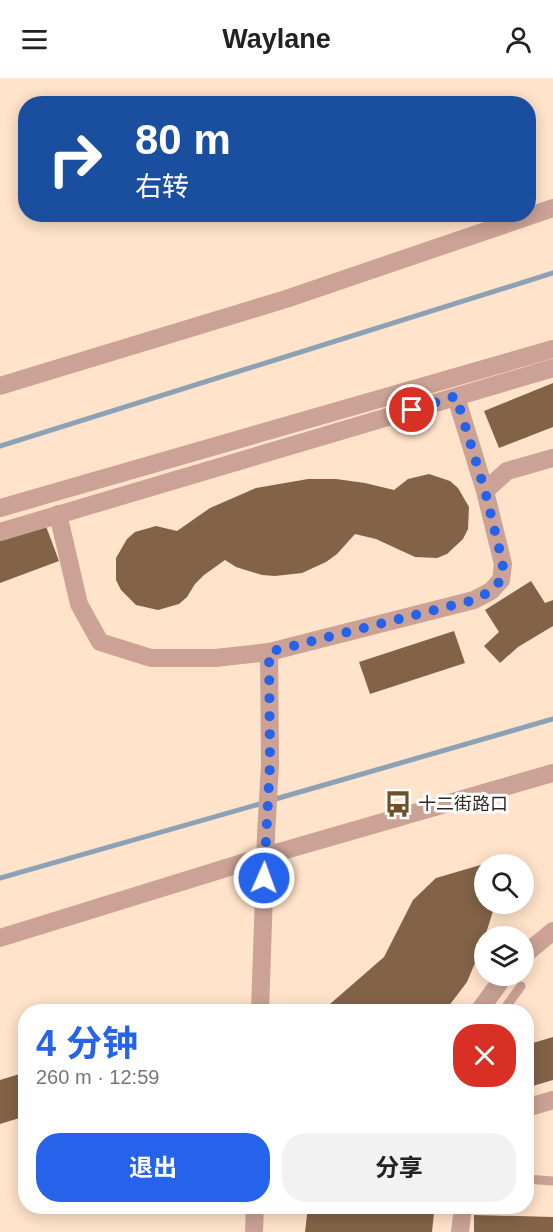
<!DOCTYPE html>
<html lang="zh">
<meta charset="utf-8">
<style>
:root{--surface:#fff;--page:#f2f2f2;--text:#222;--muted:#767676;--accent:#2563eb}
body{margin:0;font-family:Helvetica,"Noto Sans SC",sans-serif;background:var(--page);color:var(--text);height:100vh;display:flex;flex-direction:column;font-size:22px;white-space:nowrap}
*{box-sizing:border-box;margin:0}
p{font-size:20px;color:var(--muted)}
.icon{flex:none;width:33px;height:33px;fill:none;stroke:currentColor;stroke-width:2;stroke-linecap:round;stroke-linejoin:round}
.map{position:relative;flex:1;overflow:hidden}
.drawer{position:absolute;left:18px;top:926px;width:516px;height:210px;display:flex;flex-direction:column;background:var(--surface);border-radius:24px;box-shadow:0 3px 15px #0003}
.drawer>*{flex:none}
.guide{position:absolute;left:18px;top:18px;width:518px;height:126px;border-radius:24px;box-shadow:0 3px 15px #0003;background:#1a4fa0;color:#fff;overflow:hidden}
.controls{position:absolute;left:474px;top:776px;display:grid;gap:12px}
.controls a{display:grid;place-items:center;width:60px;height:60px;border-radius:50%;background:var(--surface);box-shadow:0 3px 15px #0003;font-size:30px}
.pin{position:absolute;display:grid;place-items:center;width:51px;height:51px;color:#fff;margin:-26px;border:3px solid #fff;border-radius:50%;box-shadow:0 2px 6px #0007}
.me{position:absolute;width:66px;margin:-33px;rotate:2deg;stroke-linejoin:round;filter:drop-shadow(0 0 4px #0008)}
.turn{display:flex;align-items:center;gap:21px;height:126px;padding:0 18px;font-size:27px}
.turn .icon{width:78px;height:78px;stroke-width:2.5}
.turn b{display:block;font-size:42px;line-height:51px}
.round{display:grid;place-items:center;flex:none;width:63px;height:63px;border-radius:24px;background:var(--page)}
.head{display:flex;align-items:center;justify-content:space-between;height:102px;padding:0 18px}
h1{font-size:36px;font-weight:700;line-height:45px;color:var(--accent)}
.cta{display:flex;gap:12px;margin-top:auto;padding:12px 18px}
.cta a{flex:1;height:69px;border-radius:24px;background:var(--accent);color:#fff;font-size:24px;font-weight:700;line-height:69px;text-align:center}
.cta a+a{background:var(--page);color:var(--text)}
header{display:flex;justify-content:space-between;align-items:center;height:78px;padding:0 18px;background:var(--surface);font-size:27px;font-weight:700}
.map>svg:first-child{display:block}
</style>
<header><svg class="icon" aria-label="menu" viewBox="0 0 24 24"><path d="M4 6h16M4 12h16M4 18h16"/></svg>Waylane<svg class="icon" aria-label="person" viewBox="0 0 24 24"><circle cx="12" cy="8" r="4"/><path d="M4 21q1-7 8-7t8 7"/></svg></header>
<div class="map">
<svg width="553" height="1154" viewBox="0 0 553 1154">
<rect width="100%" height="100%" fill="#ffe3ca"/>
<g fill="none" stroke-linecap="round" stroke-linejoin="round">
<path stroke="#8ca2b4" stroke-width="5" d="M0,368L553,195
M272,722L553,641
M0,800L263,725"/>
</g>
<path fill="#836348" d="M553,305V349L499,370L484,333Z
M429,396L450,403L458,410L469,429L468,451L463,461L447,476L437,480L415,479L376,461L355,456L337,476L326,484L302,495L275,498L262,497L236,489L225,482L204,497L195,506L187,519L179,526L158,532L136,527L121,512L116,502V480L127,461L135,454L156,448L177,453L210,430L256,410L308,401H336L365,405L394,412L408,401Z
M44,443L59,483L0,505V460Z
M531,503L545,525L553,522V548L518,569L500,585L484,568L499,554L485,532Z
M454,553L465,585L370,616L359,584Z
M508,779L510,786H485V785Z
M484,786V825H509L494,830L482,868L467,904L445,933H322L384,879L413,822L436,800Z
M553,959V1002L526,1010V967Z
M26,994V1038L0,1046V1002Z
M308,1128H375L434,1135L432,1154H305Z
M474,1137L553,1139V1154H474Z"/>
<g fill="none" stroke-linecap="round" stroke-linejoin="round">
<path stroke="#cba295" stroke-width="9" d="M503,933L521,908
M526,1101L553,1103"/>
<path stroke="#cba295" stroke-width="18" d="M0,308L286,221L553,130
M485,413L507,393L553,380
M0,430L553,271
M58,436L79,526L100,564L151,580H215L269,574L474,522L491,513L501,502L503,486L485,413L456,319
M0,454L553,290
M524,877L553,853
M260,933L266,757L270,686L269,574
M479,933L505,897
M526,1030L553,1022
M254,1154L255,1128
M460,1154L463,1128"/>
<path stroke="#cba295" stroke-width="18" d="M0,860L265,778L553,695"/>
</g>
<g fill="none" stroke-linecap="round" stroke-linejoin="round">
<path stroke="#2563eb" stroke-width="10" stroke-dasharray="0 18" d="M264,800L270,686L269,574L474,522L491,513L501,502L503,486L485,413L456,318L412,332"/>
</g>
<defs>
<symbol id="bus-bare" viewBox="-9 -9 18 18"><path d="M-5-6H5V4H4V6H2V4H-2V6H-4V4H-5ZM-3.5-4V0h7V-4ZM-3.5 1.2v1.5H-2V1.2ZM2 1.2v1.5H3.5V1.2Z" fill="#6f4f25" stroke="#fff" stroke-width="2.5" paint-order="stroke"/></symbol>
</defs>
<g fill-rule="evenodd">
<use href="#bus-bare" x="379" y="707" width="38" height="38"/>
</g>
<g text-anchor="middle" stroke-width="6" stroke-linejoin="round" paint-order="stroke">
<g font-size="18" fill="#32271e" stroke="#fff" text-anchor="start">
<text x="418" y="732">十二街路口</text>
</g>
</g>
</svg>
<div class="controls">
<a><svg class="icon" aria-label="search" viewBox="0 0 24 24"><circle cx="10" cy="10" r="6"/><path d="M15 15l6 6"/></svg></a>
<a><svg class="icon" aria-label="layers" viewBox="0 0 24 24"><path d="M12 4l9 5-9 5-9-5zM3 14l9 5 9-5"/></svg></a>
</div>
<div class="pin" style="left:412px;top:332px;background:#d93025"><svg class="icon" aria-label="arrive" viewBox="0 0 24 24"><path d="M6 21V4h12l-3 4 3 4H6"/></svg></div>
<svg class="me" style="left:264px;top:800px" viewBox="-20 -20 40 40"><circle r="17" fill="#2563eb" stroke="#fff" stroke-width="3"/><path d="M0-11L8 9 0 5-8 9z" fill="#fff"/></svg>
<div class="guide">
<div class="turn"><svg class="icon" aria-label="right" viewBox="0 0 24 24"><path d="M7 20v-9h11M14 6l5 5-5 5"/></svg><div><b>80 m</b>右转</div></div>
</div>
<section class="drawer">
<div class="head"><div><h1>4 分钟</h1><p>260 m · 12:59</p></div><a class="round" style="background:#d93025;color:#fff"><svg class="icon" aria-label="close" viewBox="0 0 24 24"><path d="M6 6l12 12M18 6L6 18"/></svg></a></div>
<div class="cta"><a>退出</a><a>分享</a></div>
</section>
</div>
